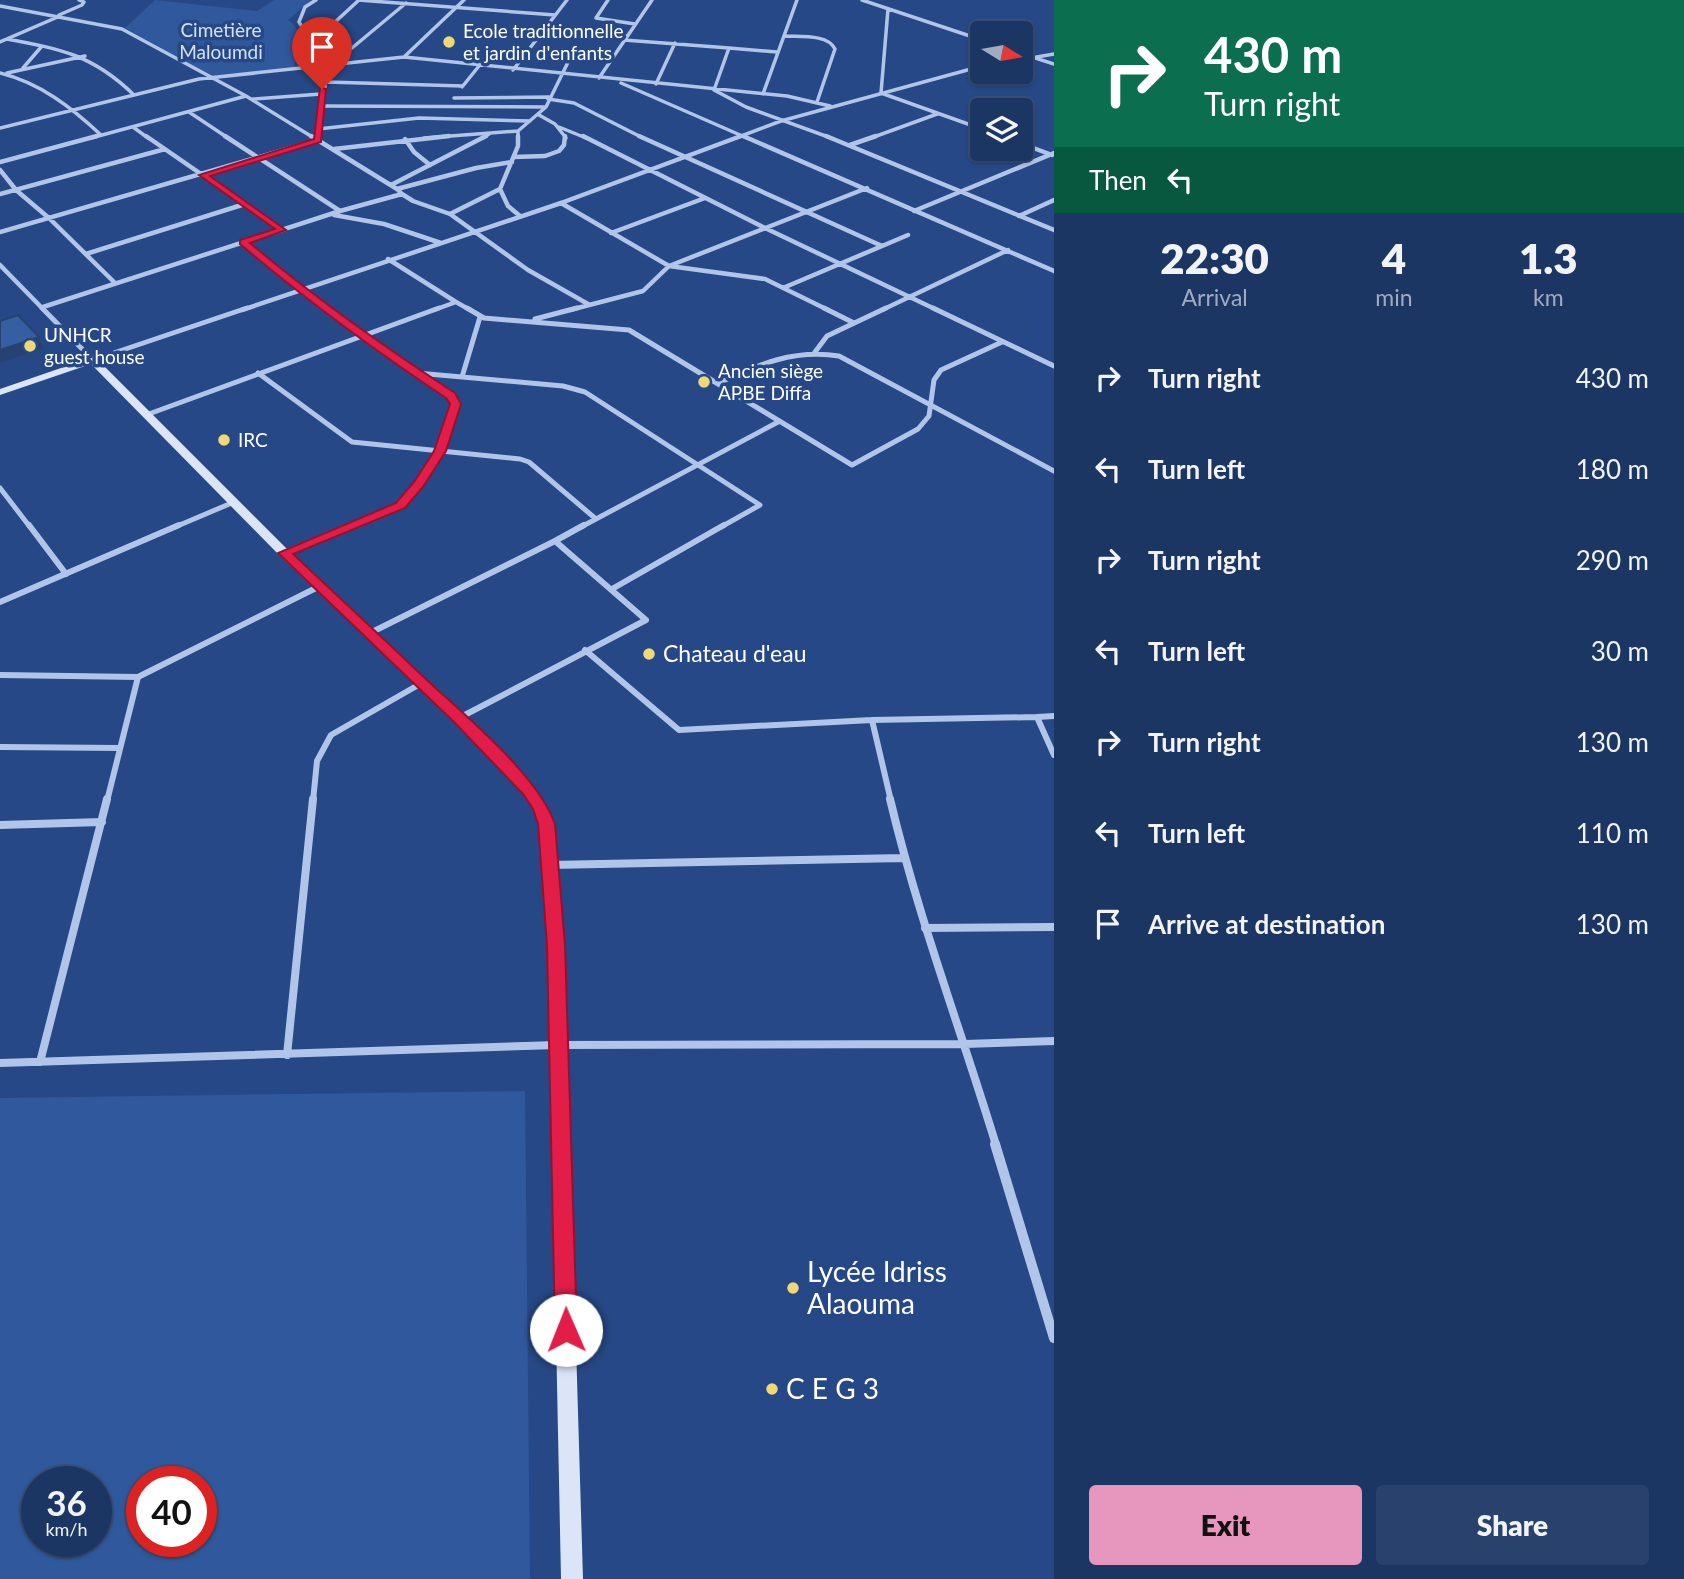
<!DOCTYPE html>
<meta charset="utf-8">
<style>
:root{--surface:#1c3664;--page:#29416d;--text:#f1f3f6;--muted:#a0abbf;--line:#3a5078;--accent:#e797bd}
body{margin:0;font-family:Lato,sans-serif;background:var(--page);color:var(--text);height:100vh;display:flex;flex-direction:column;font-size:26px;white-space:nowrap}
*{box-sizing:border-box;margin:0}
p{font-size:23px;color:var(--muted)}
.icon{flex:none;width:38px;height:38px;fill:none;stroke:currentColor;stroke-width:2;stroke-linecap:round;stroke-linejoin:round}
.map{position:relative;flex:1;overflow:hidden}
.side{display:flex;flex-direction:column;background:var(--surface);width:630px}
.side>*{flex:none}
.banner{background:#0b6e4f;color:#fff;overflow:hidden}
.needle{width:46px;rotate:101deg}
.fabs{position:absolute;left:970px;top:21px;display:grid;gap:14px}
.fabs a{display:grid;place-items:center;width:63px;height:63px;border-radius:7px;background:var(--surface);box-shadow:0 2px 5px #0004,0 0 0 2px var(--line);font-size:35px}
.speed{position:absolute;left:21px;top:1466px;display:flex;gap:14px;font-size:35px;font-weight:700;text-align:center}
.speed>*{display:grid;place-content:center;width:91px;height:91px;border-radius:50%;background:var(--surface);box-shadow:0 2px 5px #0004,0 0 0 2px var(--line);line-height:1}
.speed small{font-size:18px;font-weight:400}
.speed .limit{border:10px solid #d22;background:#fff;color:#111}
.pin{position:absolute;display:grid;place-items:center;width:60px;height:60px;color:#fff;margin:-72px -30px;border-radius:50% 50% 50% 0;rotate:-45deg;box-shadow:0 0 7px #0007}
.pin .icon{rotate:45deg}
.me{position:absolute;width:77px;margin:-38px;rotate:359deg;stroke-linejoin:round;filter:drop-shadow(0 0 5px #0008)}
.turn{display:flex;align-items:center;gap:24px;height:147px;padding:0 35px;font-size:32px}
.turn .icon{width:91px;height:91px;stroke-width:2.5}
.turn b{display:block;font-size:49px;line-height:60px}
.then{display:flex;align-items:center;height:66px;padding:0 35px;background:#0003;gap:14px;font-size:26px}
.eta{display:flex;justify-content:space-evenly;align-items:center;height:119px;text-align:center}
.eta b{font-size:42px;font-weight:800;line-height:49px}
.button{display:flex;gap:14px;margin-top:auto;padding:14px 35px}
.button a{flex:1;height:80px;border-radius:7px;background:var(--accent);color:#111;font-size:28px;font-weight:800;line-height:80px;text-align:center}
.button a+a{background:var(--page);color:var(--text)}
ul{padding:0;list-style:none}
li{display:flex;align-items:center;gap:21px;height:91px;padding:0 35px}
li div{flex:1}
li b{display:block;font-size:26px}
li em{font-style:normal}
main{display:flex;flex:1;min-height:0}
.map>svg:first-child{display:block}
</style>
<main>
<div class="map">
<svg width="1054" height="1579" viewBox="0 0 1054 1579">
<rect width="100%" height="100%" fill="#264886"/>
<path fill="#30599d" fill-rule="evenodd" d="M155,0L257,11L274,0H311L288,20C307,34 299,50 293,70L212,76L125,28Z
M525,1091L530,1579H0V1098ZM37,1482H96V1542H37ZM142,1482H201V1542H142Z"/>
<g fill="none" stroke-linecap="round" stroke-linejoin="round">
<path stroke="#b1c5e8" stroke-width="3.5" d="M358,0L555,15
M608,0L596,18L635,24
M862,0L982,40
M0,6L122,29L246,96L314,138
M888,9L881,93L982,129
M59,15L82,5L84,2L79,0
M545,28L627,36
M785,36C800,37 828,34 835,49L817,102
M7,39C61,49 93,55 134,95
M624,40L729,48
M0,42L60,16
M312,43L299,22L305,7L316,0
M777,52L729,48L714,90L746,107L831,138
M1020,53L1054,64
M404,57L464,0
M1020,60L1054,54
M306,62L352,48L406,3
M306,64L308,47L359,0
M23,68L42,46
M513,70L567,0
M0,73C40,83 71,107 101,135
M7,73L85,56
M599,78L652,0
M327,82L463,86
M621,83L747,138
M656,84L675,43
M462,87L479,66
M763,94L797,0
M454,98L549,97
M253,99L321,94
M548,99L574,103L643,138
M319,106L546,107
M189,112L228,138
M539,115L555,124L566,138
M133,127L148,138
M559,127L586,138
M0,128L199,79L404,57L787,96L830,106
M318,129L419,118L530,121
M318,133L328,66
M91,138L246,96
M424,138L518,131
M483,138L489,134
M518,138V131L546,107L576,46
M736,138L781,121L982,66
M871,138L937,114"/>
<path stroke="#b1c5e8" stroke-width="4.5" d="M146,136L282,230
M225,136L340,211
M311,136L397,189
M518,136V146L500,189L508,206L520,216
M583,136L765,228L937,310
M639,136L882,246
M743,136L1054,271
M826,136L1054,230
M405,139L414,152L430,165
M1020,143L1052,155
M850,145L876,136
M334,149L449,136
M514,157L545,156L559,151L564,145L565,136
M0,162L97,136
M0,170L16,190L50,219L115,283
M391,185L486,136
M0,194L165,149
M402,194L413,201L450,214L528,270L588,304
M561,203L669,266L765,279L828,310
M914,211L1054,153
M450,214L500,189
M334,215L384,224L441,243
M1019,216L1054,200
M0,232L318,140
M611,233L705,198
M243,242L328,310
M86,254L245,204
M388,259L456,302
M0,265L44,310
M783,288L908,235
M43,307L340,211L402,194L397,189L476,168L512,162
M242,310L561,203L741,136
M434,310L456,302L470,310
M570,310L643,291L669,266L867,188
M882,310L1008,250"/>
<path stroke="#b1c5e8" stroke-width="5" d="M42,308L93,360L247,308
M326,308L451,396L456,404C446,434 427,490 397,506C381,515 363,520 347,527
M467,308L484,318L629,330L852,465L918,429L929,416L934,380L941,370L1002,342
M824,308L854,323
M933,308L1054,366
M535,319L577,308
M815,352L827,336L886,308
M258,373L352,442L520,459L529,462L596,519
M417,373L563,386L585,392L760,505L721,527
M462,377L480,317
M719,383C759,364 794,349 839,356L1054,471
M146,415L439,308
M0,488L30,527
M175,527L234,502
M581,527L778,422"/>
<path stroke="#b1c5e8" stroke-width="6" d="M29,525L66,574
M555,541L584,525
M284,553L351,525
M612,589L724,525
M0,602L179,525
M368,634L555,541L646,620L459,718
M585,650L679,730L872,720L1037,717L1054,755
M0,675L138,677L320,586
M1037,717L1054,716
M872,720L891,801
M0,747L120,748
M107,801L138,677
M313,801L317,761L331,735L420,684"/>
<path stroke="#b1c5e8" stroke-width="8" d="M890,799C918,917 961,1030 996,1145
M0,825L102,822
M550,865L904,858
M925,928L1054,927
M287,1055L313,799
M40,1062L107,799
M0,1063L557,1045L965,1044L1054,1041"/>
<path stroke="#b1c5e8" stroke-width="10" d="M995,1144L1054,1338"/>
<path fill="#dbe5f7" fill-rule="evenodd" d="M90,358H96L288,550L464,715L533,786L545,803L553,824L564,945L583,1579H561L548,945L539,824L534,809L523,794L454,721L280,556L91,364L0,395V389Z"/>
</g>
<path fill="#264271" d="M39,337L44,348L0,363V350Z"/>
<path fill="#365ea2" stroke="#264271" stroke-width="2" d="M18,315L39,337L0,350V321Z"/>
<path fill="#e11d48" stroke="#92132f" stroke-width="2" d="M320,87L326,89L321,142L210,176L286,230L250,243C315,298 383,346 455,393L461,404L446,451L423,487L405,508L293,554C339,597 384,639 429,682C468,718 538,776 555,824L565,945L577,1330L574,1338L566,1341L558,1338L555,1330L547,945L538,824L533,809L523,794L454,722L278,553L396,503L414,482L434,451L450,404L446,398C374,350 306,300 240,244V240L275,229L199,175L314,139Z"/>
<g fill="#f1d776" stroke="#264886" stroke-width="2.5">
<circle cx="449" cy="42" r="7"/>
<circle cx="30" cy="346" r="7"/>
<circle cx="704" cy="382" r="7"/>
<circle cx="224" cy="440" r="7"/>
<circle cx="649" cy="654" r="7"/>
<circle cx="793" cy="1288" r="7"/>
<circle cx="772" cy="1389" r="7"/>
</g>
<g text-anchor="middle" stroke-width="7" stroke-linejoin="round" paint-order="stroke">
<g font-size="19" fill="#d4e1f6" stroke="#264886">
<text x="221" y="37">Cimetière<tspan x="221" dy="22">Maloumdi</tspan></text>
</g>
<g font-size="19" fill="#fff" stroke="#264886" text-anchor="start">
<text x="463" y="38">Ecole traditionnelle<tspan x="463" dy="22">et jardin d'enfants</tspan></text>
<text x="44" y="342">UNHCR<tspan x="44" dy="22">guest house</tspan></text>
<text x="718" y="378">Ancien siège<tspan x="718" dy="22">APBE Diffa</tspan></text>
<text x="238" y="447">IRC</text>
</g>
<g font-size="23" fill="#fff" stroke="#264886" text-anchor="start">
<text x="663" y="662">Chateau d'eau</text>
</g>
<g font-size="28" fill="#fff" stroke="#264886" text-anchor="start">
<text x="807" y="1282">Lycée Idriss<tspan x="807" dy="32">Alaouma</tspan></text>
<text x="786" y="1399">C E G 3</text>
</g>
</g>
</svg>
<div class="fabs">
<a><svg class="needle" viewBox="-14 -14 28 28"><path d="M0-13l5 13h-10z" fill="#e53935"/><path d="M0 13l5-13h-10z" fill="#a0abbf"/></svg></a>
<a><svg class="icon" aria-label="layers" viewBox="0 0 24 24"><path d="M12 4l9 5-9 5-9-5zM3 14l9 5 9-5"/></svg></a>
</div>
<div class="speed"><div>36<small>km/h</small></div><div class="limit">40</div></div>
<div class="pin" style="left:322px;top:89px;background:#d93025"><svg class="icon" aria-label="arrive" viewBox="0 0 24 24"><path d="M6 21V4h12l-3 4 3 4H6"/></svg></div>
<svg class="me" style="left:566px;top:1330px" viewBox="-20 -20 40 40"><circle r="19" fill="#fff"/><path d="M0-13L10 11 0 6-10 11z" fill="#e11d48"/></svg>
</div>
<section class="side">
<div class="banner">
<div class="turn"><svg class="icon" aria-label="right" viewBox="0 0 24 24"><path d="M7 20v-9h11M14 6l5 5-5 5"/></svg><div><b>430 m</b>Turn right</div></div>
<div class="then">Then<svg class="icon" aria-label="left" viewBox="0 0 24 24"><path d="M17 20v-9H6M10 6l-5 5 5 5"/></svg></div>
</div>
<div class="eta">
<div><b>22:30</b><p>Arrival</p></div>
<div><b>4</b><p>min</p></div>
<div><b>1.3</b><p>km</p></div>
</div>
<ul>
<li><svg class="icon" aria-label="right" viewBox="0 0 24 24"><path d="M7 20v-9h11M14 6l5 5-5 5"/></svg><div><b>Turn right</b></div><em>430 m</em></li>
<li><svg class="icon" aria-label="left" viewBox="0 0 24 24"><path d="M17 20v-9H6M10 6l-5 5 5 5"/></svg><div><b>Turn left</b></div><em>180 m</em></li>
<li><svg class="icon" aria-label="right" viewBox="0 0 24 24"><path d="M7 20v-9h11M14 6l5 5-5 5"/></svg><div><b>Turn right</b></div><em>290 m</em></li>
<li><svg class="icon" aria-label="left" viewBox="0 0 24 24"><path d="M17 20v-9H6M10 6l-5 5 5 5"/></svg><div><b>Turn left</b></div><em>30 m</em></li>
<li><svg class="icon" aria-label="right" viewBox="0 0 24 24"><path d="M7 20v-9h11M14 6l5 5-5 5"/></svg><div><b>Turn right</b></div><em>130 m</em></li>
<li><svg class="icon" aria-label="left" viewBox="0 0 24 24"><path d="M17 20v-9H6M10 6l-5 5 5 5"/></svg><div><b>Turn left</b></div><em>110 m</em></li>
<li><svg class="icon" aria-label="arrive" viewBox="0 0 24 24"><path d="M6 21V4h12l-3 4 3 4H6"/></svg><div><b>Arrive at destination</b></div><em>130 m</em></li>
</ul>
<div class="button"><a>Exit</a><a>Share</a></div>
</section>
</main>
